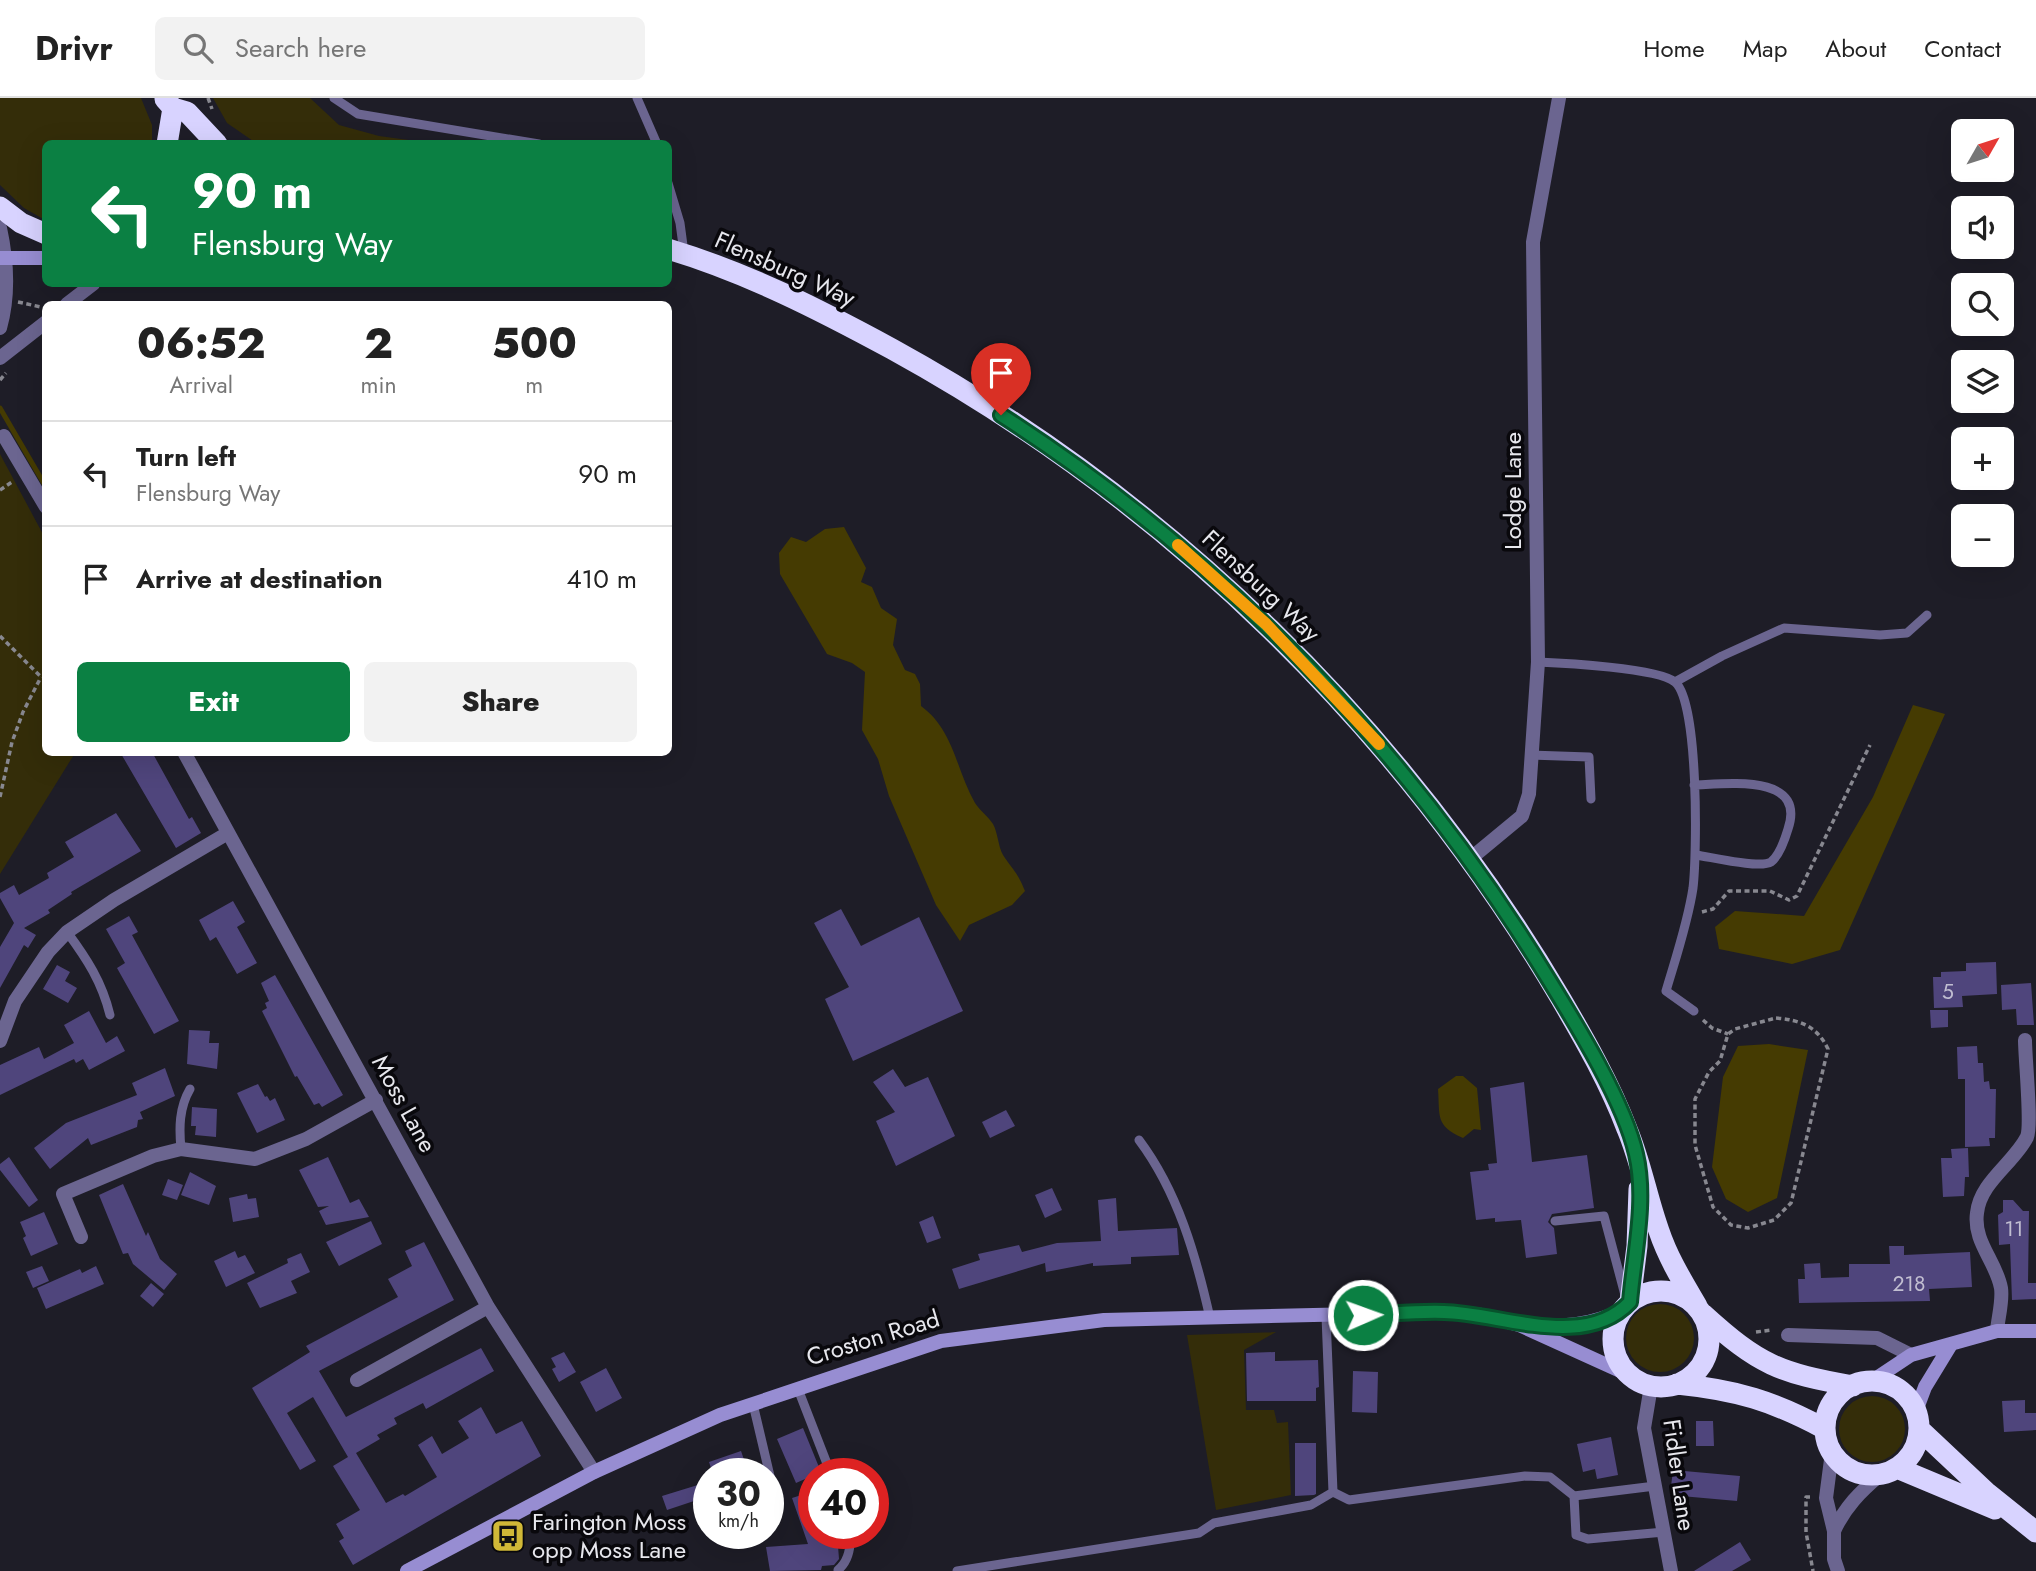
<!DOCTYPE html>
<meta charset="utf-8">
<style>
:root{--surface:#fff;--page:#f2f2f2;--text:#222;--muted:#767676;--line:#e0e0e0;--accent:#0b8043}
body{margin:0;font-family:Jost,sans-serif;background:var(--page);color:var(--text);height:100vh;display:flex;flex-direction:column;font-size:26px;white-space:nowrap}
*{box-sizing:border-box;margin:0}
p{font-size:23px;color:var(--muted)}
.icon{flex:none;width:38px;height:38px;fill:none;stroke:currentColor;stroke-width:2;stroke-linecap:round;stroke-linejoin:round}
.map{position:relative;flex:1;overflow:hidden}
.sheet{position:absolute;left:42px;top:203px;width:630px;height:455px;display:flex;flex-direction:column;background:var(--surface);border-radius:10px;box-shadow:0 7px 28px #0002}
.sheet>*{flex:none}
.banner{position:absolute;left:42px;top:42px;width:630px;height:147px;border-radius:10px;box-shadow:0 7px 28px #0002;background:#0b8043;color:#fff;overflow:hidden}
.needle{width:46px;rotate:51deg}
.fabs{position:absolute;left:1951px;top:21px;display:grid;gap:14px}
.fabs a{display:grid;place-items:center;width:63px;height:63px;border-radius:10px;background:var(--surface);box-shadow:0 7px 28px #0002;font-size:35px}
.speed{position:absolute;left:693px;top:1360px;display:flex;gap:14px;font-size:35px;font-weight:700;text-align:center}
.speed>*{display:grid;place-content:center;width:91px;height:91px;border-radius:50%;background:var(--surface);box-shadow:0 7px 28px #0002;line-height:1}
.speed small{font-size:18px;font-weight:400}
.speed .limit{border:10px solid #d22;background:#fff;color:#111}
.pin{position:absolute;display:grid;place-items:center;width:60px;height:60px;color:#fff;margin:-72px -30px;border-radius:50% 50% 50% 0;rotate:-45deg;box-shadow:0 0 7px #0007}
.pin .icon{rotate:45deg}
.me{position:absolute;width:77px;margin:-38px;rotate:88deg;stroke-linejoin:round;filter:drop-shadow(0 0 5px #0008)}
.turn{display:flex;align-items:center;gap:24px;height:147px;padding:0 35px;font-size:32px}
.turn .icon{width:91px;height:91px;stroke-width:2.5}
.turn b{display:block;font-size:49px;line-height:60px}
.eta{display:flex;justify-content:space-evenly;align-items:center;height:119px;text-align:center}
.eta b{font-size:42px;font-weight:800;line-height:49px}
.primary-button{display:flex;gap:14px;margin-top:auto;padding:14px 35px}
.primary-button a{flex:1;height:80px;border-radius:10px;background:var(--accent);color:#fff;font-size:28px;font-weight:800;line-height:80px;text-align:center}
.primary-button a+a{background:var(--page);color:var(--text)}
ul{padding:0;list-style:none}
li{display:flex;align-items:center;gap:21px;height:105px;padding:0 35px;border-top:2px solid var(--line)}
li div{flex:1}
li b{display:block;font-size:26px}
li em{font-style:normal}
header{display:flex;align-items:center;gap:42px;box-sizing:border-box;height:98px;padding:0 35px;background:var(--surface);border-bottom:2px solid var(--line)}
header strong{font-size:33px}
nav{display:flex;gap:38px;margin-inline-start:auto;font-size:24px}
.search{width:490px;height:63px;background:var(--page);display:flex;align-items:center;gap:18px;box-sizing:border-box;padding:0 24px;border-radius:10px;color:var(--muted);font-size:26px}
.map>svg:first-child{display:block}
</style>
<header>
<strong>Drivr</strong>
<div class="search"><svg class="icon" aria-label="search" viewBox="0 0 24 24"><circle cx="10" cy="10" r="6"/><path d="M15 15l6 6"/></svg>Search here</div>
<nav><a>Home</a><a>Map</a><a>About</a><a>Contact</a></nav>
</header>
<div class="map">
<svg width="2036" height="1473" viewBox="0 0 2036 1473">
<rect width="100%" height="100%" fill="#1e1d27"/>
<path fill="#342d09" d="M0,0H141L152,27V45L46,46L45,122L24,110L0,87Z
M213,0H310L339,27L379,38L431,45H256L227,25Z
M0,356L45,440L46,654L75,655L0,776Z
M1626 1240a34 34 0 1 1 68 0a34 34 0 1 1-68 0Z
M1276,1234L1244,1252L1246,1312H1274L1277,1325L1288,1324L1291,1397L1216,1412L1187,1237Z
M1839 1331a33 33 0 1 1 66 0a33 33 0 1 1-66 0Z"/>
<path fill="#453b02" d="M844,429L866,470L861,484L872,489L881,510L897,521L893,547L905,572L915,576L920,586L921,608C954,632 956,672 975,705C980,713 988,718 993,726C998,735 998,748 1003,757C1013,772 1018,775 1025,793L1012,807L969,827L960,843L936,807L889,698L878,661L862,632L865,574L852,565L827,556L780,476L779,455L791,439L806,444L825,431Z
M1913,607L1945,616L1840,852L1792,866L1719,851L1715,829L1735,813L1804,818L1873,699Z
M1769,946L1808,952L1777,1100L1748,1114L1726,1101L1712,1069L1723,979L1738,948Z
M1456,978H1463L1477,990L1481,1032L1474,1031L1463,1040C1435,1028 1440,1018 1438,991Z"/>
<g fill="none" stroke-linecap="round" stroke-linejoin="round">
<path stroke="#453b02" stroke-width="5" d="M0,310L46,389"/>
</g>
<path fill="#4f457c" d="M120,654H152L189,721L192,719L201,735L176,750Z
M116,715L141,753L71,794L72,796L48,812L50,815L24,830L36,837L28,850L24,847L0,890V849L14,825L0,800V795L14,787L19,797L49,780L47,775L74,759L65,744Z
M233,803L245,824L237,829L257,865L237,876L216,839L210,843L199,822Z
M841,811L861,848L919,819L963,913L853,963L825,901L849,889L814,825Z
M129,818L138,834L132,837L179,923L154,936L117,870L125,865L106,831Z
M1996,864L1997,896L1962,898L1963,909L1934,910L1933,879H1941V874L1966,873V865Z
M57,867L70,874L65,883L77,890L68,905L43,891Z
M275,877L343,997L322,1009L319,1005L314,1007L297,978L295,979L262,913L267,910L265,905L269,903L261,885Z
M2031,885L2034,927H2017L2016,911L2002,912L2001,887Z
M1930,912H1948V929L1931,930Z
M89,913L106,945L117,938L125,953L89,972L83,961L76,965L74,961L0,997V967L39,949L44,961L74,945L64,927Z
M189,932L210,933L209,945H219L217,971L187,966Z
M1977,948L1978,965H1983L1984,984L1989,983L1990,991H1996L1995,1040H1989L1990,1048L1965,1049V981H1958L1957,949Z
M165,970L175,998L140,1014L143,1021L138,1022L137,1029L91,1047L88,1040L50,1071L34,1050L66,1025L137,997L132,985Z
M893,971L905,989L928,979L955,1038L896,1068L876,1023L895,1014L873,984Z
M1524,984L1532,1064L1587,1057L1594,1110L1552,1116L1548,1124L1554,1130L1557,1156L1526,1160L1521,1122L1495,1124V1120L1476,1122L1470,1074L1489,1072L1488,1066L1497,1065L1490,990Z
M258,986L265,999L267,998L270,1003L275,1000L285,1022L257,1035L237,995Z
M192,1009L217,1011L216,1039L195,1037L196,1028H191Z
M1006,1012L1015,1028L990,1040L982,1024Z
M1968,1050L1969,1079H1965L1964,1098L1943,1099L1941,1060H1952L1951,1051Z
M9,1059L38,1102L29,1109L0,1072V1066Z
M328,1059L350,1105L359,1101L369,1119L326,1127L319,1113L329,1108L318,1109L299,1072Z
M190,1074L216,1088L209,1107L181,1097Z
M168,1081L183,1087L177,1102L162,1097Z
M123,1086L146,1138L148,1134L160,1161L177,1176L164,1192L133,1166L128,1155L123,1156L99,1097Z
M1052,1090L1062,1112L1045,1120L1035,1097Z
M247,1096L248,1101L256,1100L259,1119L233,1124L229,1100Z
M1116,1100L1118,1133L1177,1130L1179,1157L1131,1159V1166L1093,1168V1165L1046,1174L1045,1165L959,1191L952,1171L980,1162L978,1156L1019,1147L1022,1154L1057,1145L1101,1143L1098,1102Z
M2003,1102H2013L2023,1113H2029L2028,1185H2036V1201L2012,1202L2010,1146L1999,1147L1998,1117L2003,1114Z
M44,1114L58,1146L31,1158L23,1140L26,1138L20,1124Z
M933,1118L941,1140L927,1145L919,1124Z
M371,1123L382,1146L339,1168L326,1144Z
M424,1144L454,1202L319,1273L346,1319L481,1250L494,1273L426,1311L423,1305L394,1320L397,1326L377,1337L380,1341L356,1355L386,1405L403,1396L405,1398L437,1379L418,1347L432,1338L442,1356L469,1340L458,1323L481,1309L496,1336L522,1323L541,1358L353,1467L339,1443L344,1440L336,1426L360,1412L333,1368L348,1359L313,1299L287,1315L316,1363L300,1372L252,1290L310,1254L306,1248L398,1199L388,1181L412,1168L405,1153Z
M1889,1148H1904V1157L1970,1154L1972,1189L1929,1191L1930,1203L1799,1205L1798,1181H1805L1804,1166L1820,1165L1821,1180L1849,1179V1166H1890Z
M235,1153L238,1160L245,1157L255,1175L226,1189L214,1163Z
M301,1155L310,1174L291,1183L297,1195L260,1210L247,1185L288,1165L287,1161Z
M42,1168L49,1183L33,1190L26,1174Z
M96,1168L104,1186L46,1211L37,1190L80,1171L82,1175Z
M151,1185L164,1196L153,1209L140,1198Z
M564,1254L576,1274L559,1284L552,1271L556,1269L551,1260Z
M1275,1254V1263L1318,1262L1319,1289L1316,1290V1303H1247L1246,1255Z
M606,1270L622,1300L596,1314L580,1284Z
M1353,1273L1378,1274L1377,1315L1352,1314Z
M2025,1302V1315H2036V1332L2004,1334L2002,1303Z
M1696,1323H1713L1714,1348H1696Z
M803,1330L821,1374L796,1385L777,1341Z
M1611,1339L1618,1377L1597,1381L1595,1371L1583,1374L1577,1346Z
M1295,1345H1316V1396L1314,1397L1295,1398Z
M741,1353L749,1376H713L709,1364Z
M1673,1372L1740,1378L1737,1403L1670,1397Z
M701,1386L706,1399L667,1412L662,1398Z
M814,1393V1435H837L839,1461L834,1467L822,1468L821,1472L770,1473L766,1449L808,1446L792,1400Z
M1740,1444L1751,1462L1732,1473H1694Z"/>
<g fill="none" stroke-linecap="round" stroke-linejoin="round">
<path stroke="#888890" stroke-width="3.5" stroke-dasharray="5 3.5" stroke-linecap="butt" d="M208,0L212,11
M18,204L41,209
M0,282L6,275
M0,392L12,384
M0,538L41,579H46
M0,699L12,644L23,614L41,579
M1702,814L1713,811L1729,793H1770L1789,802L1797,798L1870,647
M1776,920C1800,922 1817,928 1828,951L1791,1105L1774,1122L1748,1130L1731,1127L1713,1109L1695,1047V1001L1709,974L1720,963L1728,936L1735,931Z
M1703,922L1712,930L1728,936
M1756,1234L1772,1232
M1810,1399H1806V1434L1813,1473"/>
<path stroke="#6b6590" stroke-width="9" d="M334,0L358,16L539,46
M637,0L657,46
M668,85L680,125L684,155
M1538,564C1563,565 1658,570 1675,584C1699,604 1697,757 1693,790C1688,824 1676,859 1666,893L1694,913
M1675,584L1722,558L1784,530L1880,537L1907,535L1927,517
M1530,657L1589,659L1591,701
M1694,687C1726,686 1807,675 1788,731C1785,741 1780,757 1771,764C1760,771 1711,759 1696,757
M67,834C87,861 102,884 110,917
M1139,1042C1178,1094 1196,1158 1210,1220
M181,1051C179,1030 179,1010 190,991
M1555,1123L1604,1118L1625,1197
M1326,1218L1333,1394L1349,1402L1525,1378L1550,1379L1574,1398L1655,1388
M798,1291L831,1376
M753,1306L778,1412
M1574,1398L1576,1437L1588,1441L1664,1434
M838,1472C849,1463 851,1449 850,1435
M957,1473L1199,1435L1214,1425L1311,1407L1333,1394"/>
<path stroke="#6b6590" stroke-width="14" d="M0,130C7,162 9,198 0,230
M67,206L93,186
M0,260L46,224
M4,338L46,409
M184,654L488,1209L594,1374
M1470,761L1522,718L1529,696L1538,564L1533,144L1559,0
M0,943L15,903L48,854L67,834L114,802L228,735
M81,1139L63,1096L153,1058L181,1051L255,1061L306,1041L376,1002
M1997,1233C1998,1220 2003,1203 2001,1190C1996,1163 1973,1144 1977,1115C1980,1084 2014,1065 2027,1039C2032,1027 2025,960 2025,942
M1788,1237L1877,1240L1911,1257
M357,1282L488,1209
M1651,1288L1644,1330L1671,1473
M1832,1354L1826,1400L1834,1433V1461L1838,1473
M1834,1433C1845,1409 1860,1394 1880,1377"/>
<path stroke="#978dd2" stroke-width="14" d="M0,160H46
M1528,1227C1562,1229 1590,1228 1622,1212
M1872,1283L1911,1257L1997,1233H2036
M1916,1313L1925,1289L1950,1248
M407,1473L594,1374L720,1317L941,1243L1104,1222L1444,1214L1482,1217L1519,1227L1629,1277"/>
<path stroke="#d8d3ff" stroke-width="21" d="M165,1L173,10L167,46
M173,10L187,14L217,46
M0,109L21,125L46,136
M668,151C748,175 820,212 892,251C1169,403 1401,630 1561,901C1585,942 1610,986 1627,1031C1641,1064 1647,1100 1659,1133C1668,1160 1683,1184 1697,1208
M1613 1241a48 48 0 1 1 96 0a48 48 0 1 1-96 0Z
M1630,1204L1637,1148L1639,1091
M1703,1216C1759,1267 1779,1275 1853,1288
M1825 1330a47 47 0 1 1 94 0a47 47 0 1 1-94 0Z
M1677,1286C1737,1292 1773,1303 1825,1331
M1919,1331L1986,1394L2036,1434
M1897,1370L1995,1411"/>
</g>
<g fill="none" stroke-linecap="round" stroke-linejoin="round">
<defs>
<path id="route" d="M1001,317C1225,461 1411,655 1549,882C1578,929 1624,1004 1636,1056C1647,1102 1634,1157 1630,1204C1584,1253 1500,1215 1444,1214C1417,1213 1390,1216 1363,1217"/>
</defs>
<use href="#route" stroke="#07532c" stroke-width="18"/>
<use href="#route" stroke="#0b8043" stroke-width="12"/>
<path stroke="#f59e0b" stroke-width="12" d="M1178,447L1266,526L1379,646"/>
</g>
<defs>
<symbol id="bus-square" viewBox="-11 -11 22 22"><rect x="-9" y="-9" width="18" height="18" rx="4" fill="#d0b837" stroke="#09080c"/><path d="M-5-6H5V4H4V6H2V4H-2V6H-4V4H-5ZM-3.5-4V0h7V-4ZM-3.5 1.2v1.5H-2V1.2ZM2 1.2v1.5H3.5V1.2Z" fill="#111"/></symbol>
</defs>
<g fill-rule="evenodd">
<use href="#bus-square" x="489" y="1419" width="38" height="38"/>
</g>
<g text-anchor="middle" stroke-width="7" stroke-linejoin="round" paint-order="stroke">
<g font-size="21" fill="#c1bed1">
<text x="1948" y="901">5</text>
<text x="2014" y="1138">11</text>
<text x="1909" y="1193">218</text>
</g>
<g font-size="24" fill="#e7e7ed" stroke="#09080c">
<text transform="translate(785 171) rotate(24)" y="8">Flensburg Way</text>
<text transform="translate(1513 393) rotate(-90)" y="8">Lodge Lane</text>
<text transform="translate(1261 488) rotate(43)" y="8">Flensburg Way</text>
<text transform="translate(404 1006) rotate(61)" y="8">Moss Lane</text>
<text transform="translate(873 1240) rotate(-17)" y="8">Croston Road</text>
<text transform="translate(1679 1377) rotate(82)" y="8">Fidler Lane</text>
</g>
<g font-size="24" fill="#e7e7ed" stroke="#09080c" text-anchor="start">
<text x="532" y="1432">Farington Moss<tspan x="532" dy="28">opp Moss Lane</tspan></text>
</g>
</g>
</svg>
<div class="fabs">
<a><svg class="needle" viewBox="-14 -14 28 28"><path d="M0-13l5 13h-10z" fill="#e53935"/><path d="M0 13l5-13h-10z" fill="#767676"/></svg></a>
<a><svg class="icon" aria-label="sound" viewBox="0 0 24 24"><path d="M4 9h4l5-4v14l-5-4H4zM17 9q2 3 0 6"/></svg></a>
<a><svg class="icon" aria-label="search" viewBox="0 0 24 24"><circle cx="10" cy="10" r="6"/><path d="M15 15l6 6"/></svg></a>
<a><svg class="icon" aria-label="layers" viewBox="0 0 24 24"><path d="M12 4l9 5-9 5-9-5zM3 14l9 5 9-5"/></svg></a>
<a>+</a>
<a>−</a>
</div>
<div class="speed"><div>30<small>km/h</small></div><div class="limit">40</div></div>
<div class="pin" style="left:1001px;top:317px;background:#d93025"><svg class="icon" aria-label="arrive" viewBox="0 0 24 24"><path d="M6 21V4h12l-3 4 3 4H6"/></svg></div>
<svg class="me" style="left:1363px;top:1217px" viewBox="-20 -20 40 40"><circle r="17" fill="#0b8043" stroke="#fff" stroke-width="3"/><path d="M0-11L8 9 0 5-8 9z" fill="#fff"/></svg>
<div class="banner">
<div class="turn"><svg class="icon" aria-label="left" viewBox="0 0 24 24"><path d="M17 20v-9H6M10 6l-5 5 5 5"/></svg><div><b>90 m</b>Flensburg Way</div></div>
</div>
<section class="sheet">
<div class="eta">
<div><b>06:52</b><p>Arrival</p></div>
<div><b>2</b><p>min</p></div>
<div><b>500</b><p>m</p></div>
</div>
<ul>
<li><svg class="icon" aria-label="left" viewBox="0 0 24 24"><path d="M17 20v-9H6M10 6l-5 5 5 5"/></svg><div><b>Turn left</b><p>Flensburg Way</p></div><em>90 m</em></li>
<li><svg class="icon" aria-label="arrive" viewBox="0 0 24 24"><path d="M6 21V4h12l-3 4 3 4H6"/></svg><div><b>Arrive at destination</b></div><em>410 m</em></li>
</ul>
<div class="primary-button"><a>Exit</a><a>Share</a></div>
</section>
</div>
